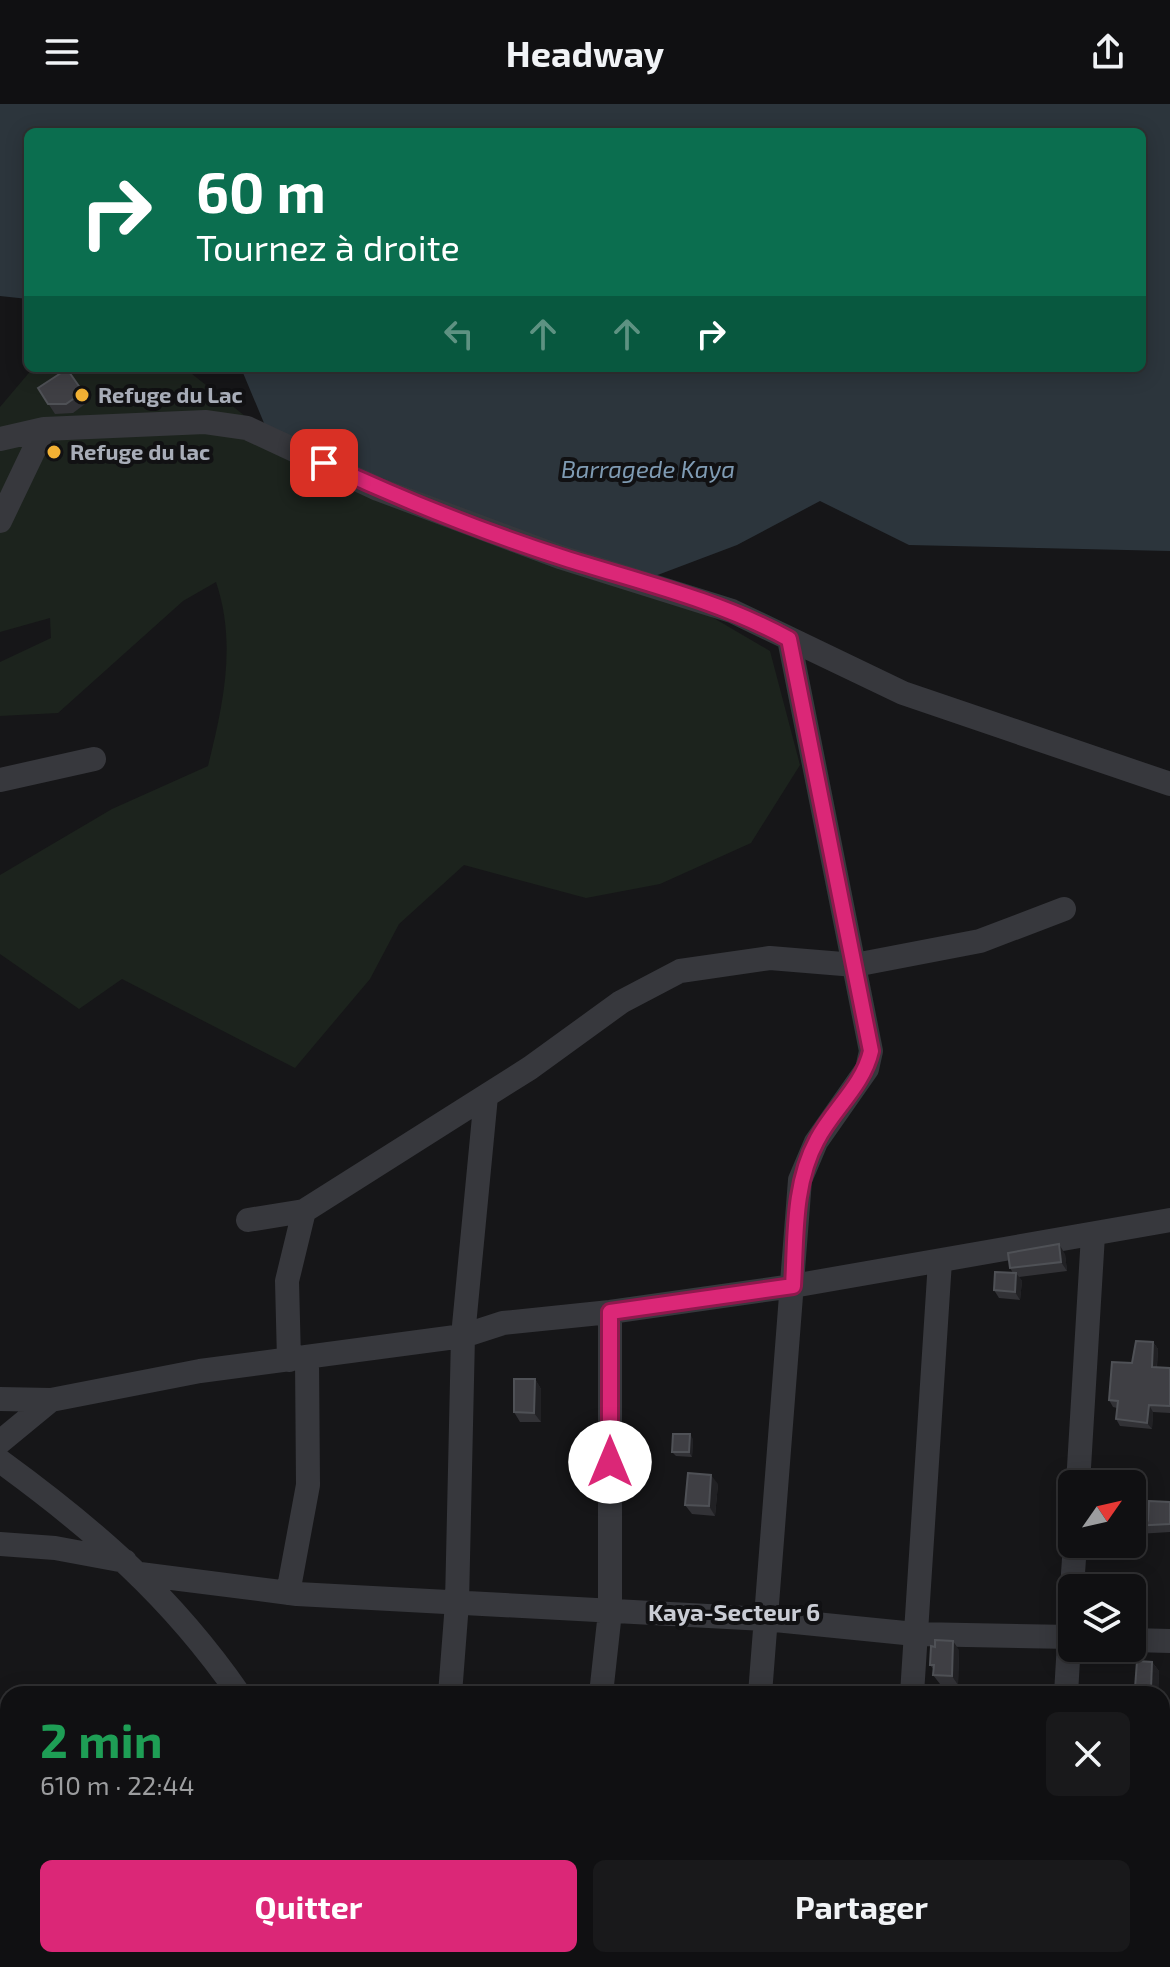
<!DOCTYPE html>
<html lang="fr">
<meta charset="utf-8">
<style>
:root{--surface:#101012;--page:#19191b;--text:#f1f3f6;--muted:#9c9d9f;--line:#303032;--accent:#db2777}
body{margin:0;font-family:"Exo 2",sans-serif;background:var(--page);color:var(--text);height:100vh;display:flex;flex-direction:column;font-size:30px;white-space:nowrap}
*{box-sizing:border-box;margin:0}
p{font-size:26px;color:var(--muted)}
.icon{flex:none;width:44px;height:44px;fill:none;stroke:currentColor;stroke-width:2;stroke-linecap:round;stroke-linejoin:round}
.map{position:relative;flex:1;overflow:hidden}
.panel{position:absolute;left:0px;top:1582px;width:1170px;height:282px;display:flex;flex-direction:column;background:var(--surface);border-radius:24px 24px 0 0;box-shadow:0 4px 20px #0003,0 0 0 2px var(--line)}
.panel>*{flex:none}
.top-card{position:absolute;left:24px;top:24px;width:1122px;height:244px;border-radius:12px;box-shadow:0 4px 20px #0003,0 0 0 2px var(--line);background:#0b6e4f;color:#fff;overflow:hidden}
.needle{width:52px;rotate:56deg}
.controls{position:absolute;left:1058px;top:1366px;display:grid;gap:16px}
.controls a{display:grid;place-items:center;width:88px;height:88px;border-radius:12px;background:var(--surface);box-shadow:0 4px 20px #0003,0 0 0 2px var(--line);font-size:40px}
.pin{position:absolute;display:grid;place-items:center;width:68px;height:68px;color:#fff;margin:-34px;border-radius:16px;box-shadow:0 4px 12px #0006}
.me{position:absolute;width:88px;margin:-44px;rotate:0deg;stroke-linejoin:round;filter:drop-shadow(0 0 6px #0008)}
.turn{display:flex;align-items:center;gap:28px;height:168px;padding:0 40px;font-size:36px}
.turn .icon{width:104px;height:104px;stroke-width:2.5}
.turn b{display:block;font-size:56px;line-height:68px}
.lanes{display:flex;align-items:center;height:76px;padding:0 40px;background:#0003;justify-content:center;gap:40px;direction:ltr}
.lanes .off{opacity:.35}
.round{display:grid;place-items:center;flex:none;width:84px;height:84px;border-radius:12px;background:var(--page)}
.head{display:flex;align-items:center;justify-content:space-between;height:136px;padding:0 40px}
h1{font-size:48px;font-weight:700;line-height:60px;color:#1e9e55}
.primary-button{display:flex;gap:16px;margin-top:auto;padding:16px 40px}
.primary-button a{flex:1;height:92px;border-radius:12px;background:var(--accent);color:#fff;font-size:32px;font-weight:700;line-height:92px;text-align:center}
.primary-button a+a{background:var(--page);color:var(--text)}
header{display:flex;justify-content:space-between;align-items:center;height:104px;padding:0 40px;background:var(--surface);font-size:36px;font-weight:700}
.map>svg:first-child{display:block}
</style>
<header><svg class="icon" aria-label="menu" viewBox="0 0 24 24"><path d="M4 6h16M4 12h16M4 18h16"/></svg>Headway<svg class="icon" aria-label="share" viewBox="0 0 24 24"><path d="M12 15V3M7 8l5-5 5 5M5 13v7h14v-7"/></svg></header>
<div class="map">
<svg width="1170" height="1863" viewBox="0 0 1170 1863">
<rect width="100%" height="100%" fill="#161618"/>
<path fill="#1c231d" d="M33,264L187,266L269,331L647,475L770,547L800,661L751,739L660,780L586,794L464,761L399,820L370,875L295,964L122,875L79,905L0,850V771L112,705L208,662C223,601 237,540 216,478L183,497L58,609L0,612V558L51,534L50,514L0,528V303Z"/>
<path fill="#2c353c" d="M0,0H1170V447L909,441L820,397L737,441L647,475L269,331L241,264H1142V28H28V195L0,192Z"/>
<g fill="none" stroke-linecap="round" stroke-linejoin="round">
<path stroke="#37383d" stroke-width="24" d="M0,335L44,325L205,318L247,324L378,385L560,453L732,507L903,589L1170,680
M0,417L44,325
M0,676L94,655
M248,1116L304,1107L530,964L621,898L680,867L770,854L855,861L980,837L1064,805
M289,1256L287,1177L304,1107
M0,1295L51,1296L200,1267L463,1232L503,1219L610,1208L793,1182L1170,1116
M0,1338L51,1296
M0,1357C96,1427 171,1492 239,1590
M1078,1380L1093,1131
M0,1440L55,1444L125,1457
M140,1470L297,1490L765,1515L915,1530L1072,1533
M1072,1484L1075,1440
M288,1489L308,1381L307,1255
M1132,1536L1170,1537
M450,1590L457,1499L463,1232L486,992
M601,1590L610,1508V1208
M760,1590L800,1076L816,1038L867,965L871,947L789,535
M912,1590L940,1157
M1066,1590L1072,1487
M1162,1805H1170
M305,1863L306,1856
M433,1863L434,1856
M748,1863V1856
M1050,1863V1856"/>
<path stroke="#53555c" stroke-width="32" d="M0,1726L8,1733
M177,1856L192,1863"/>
</g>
<path fill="#323236" d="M67,265L89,297L73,309L55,310L38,284Z
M1065,1150L1067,1167L1019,1173L1022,1177L1020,1196L999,1194L994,1186L1013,1169L1010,1164Z
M1153,1238L1158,1245L1157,1263L1170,1264V1309L1153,1308L1152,1325L1120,1322L1116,1315L1117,1304L1113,1303L1109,1296L1132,1259Z
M535,1275L541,1285V1318H520L514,1308Z
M693,1335L692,1353L676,1352L672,1348Z
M718,1380L715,1412L692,1410L685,1401Z
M1170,1398V1428L1138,1430L1132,1422L1148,1415Z
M935,1543L959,1546L958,1581L940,1580L933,1571L934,1566L930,1561Z
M1152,1558L1159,1567L1158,1590H1140L1135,1584Z
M324,1856H346L344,1863L327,1862Z"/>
<path fill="#212124" d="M1059,1140L1065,1150L1067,1167L1061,1158Z
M1016,1169L1022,1177L1020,1196L1015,1188Z
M1153,1238L1158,1245L1156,1270L1152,1263Z
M535,1275L541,1285V1318L534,1309Z
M1149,1301L1153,1308L1152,1325L1147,1319Z
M690,1330L693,1335L692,1353L689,1348Z
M711,1371L718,1380L715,1412L709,1402Z
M953,1537L959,1546L958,1581L952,1572Z
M1152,1558L1159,1567L1158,1590H1155L1151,1584Z
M342,1856H346L344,1863H342L340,1861Z
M134,1857L138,1863H130Z"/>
<path fill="#3f3f44" stroke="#4f5156" stroke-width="2" d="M67,265L83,288L66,300H48L38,284Z
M1059,1140L1061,1158L1010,1164L1008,1149Z
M995,1168L1016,1169L1015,1188L994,1186Z
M1136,1237L1153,1238L1152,1263L1170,1264V1302L1149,1301L1147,1319L1116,1315L1118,1297L1109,1296L1112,1258L1132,1259Z
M514,1275H535L534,1309L514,1308Z
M673,1330H690L689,1348H672Z
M688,1369L711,1371L709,1402L685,1401Z
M1149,1397L1170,1398V1420L1132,1422L1133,1409L1145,1410L1148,1415Z
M935,1536L953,1537L952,1572L933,1571L934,1561H930L931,1542L935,1543Z
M1137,1557L1152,1558L1151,1584H1135Z
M1098,1583L1136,1587V1590H1097Z
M25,1856H105L115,1861L118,1856L134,1857L130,1863H22Z
M324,1856H342L340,1861L324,1857Z"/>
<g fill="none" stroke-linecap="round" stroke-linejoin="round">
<defs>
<path id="route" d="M324,359C401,395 483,428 564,454C640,478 718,496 789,535L871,947C863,982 833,1005 817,1036C793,1080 796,1133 793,1182L610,1208V1358"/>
</defs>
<use href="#route" stroke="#8e194d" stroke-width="20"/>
<use href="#route" stroke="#db2777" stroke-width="14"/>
</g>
<g fill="#f2b134" stroke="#111113" stroke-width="3">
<circle cx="82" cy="291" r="8"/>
<circle cx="54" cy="348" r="8"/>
</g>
<g text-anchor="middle" stroke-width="8" stroke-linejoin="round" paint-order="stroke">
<g font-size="22" font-weight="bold" fill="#a8adb8" stroke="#111113" text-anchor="start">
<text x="98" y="299">Refuge du Lac</text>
<text x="70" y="356">Refuge du lac</text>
</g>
<g font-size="24" font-style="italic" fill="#7f9bb3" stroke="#111113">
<text x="648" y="374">Barragede Kaya</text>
</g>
<g font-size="24" font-weight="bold" fill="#c9ccd4" stroke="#111113">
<text x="734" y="1517">Kaya-Secteur 6</text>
</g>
</g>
</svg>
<div class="controls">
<a><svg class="needle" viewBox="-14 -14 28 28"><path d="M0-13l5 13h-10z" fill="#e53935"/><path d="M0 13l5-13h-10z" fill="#9c9d9f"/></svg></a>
<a><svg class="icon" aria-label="layers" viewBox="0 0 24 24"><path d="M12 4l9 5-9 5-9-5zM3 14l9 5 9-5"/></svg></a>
</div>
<div class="pin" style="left:324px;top:359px;background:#d93025"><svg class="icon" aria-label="arrive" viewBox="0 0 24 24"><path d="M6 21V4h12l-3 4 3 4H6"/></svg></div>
<svg class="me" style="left:610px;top:1358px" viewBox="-20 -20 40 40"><circle r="19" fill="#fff"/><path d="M0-13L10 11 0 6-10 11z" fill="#db2777"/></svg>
<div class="top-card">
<div class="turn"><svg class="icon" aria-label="right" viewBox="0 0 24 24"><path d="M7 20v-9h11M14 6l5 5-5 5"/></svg><div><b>60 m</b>Tournez à droite</div></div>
<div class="lanes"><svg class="icon off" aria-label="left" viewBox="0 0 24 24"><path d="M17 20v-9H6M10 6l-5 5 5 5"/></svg><svg class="icon off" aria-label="ahead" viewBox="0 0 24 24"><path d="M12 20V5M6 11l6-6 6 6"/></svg><svg class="icon off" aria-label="ahead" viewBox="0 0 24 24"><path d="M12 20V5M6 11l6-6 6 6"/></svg><svg class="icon" aria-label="right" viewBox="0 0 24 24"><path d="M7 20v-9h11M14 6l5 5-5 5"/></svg></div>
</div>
<section class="panel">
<div class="head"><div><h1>2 min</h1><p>610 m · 22:44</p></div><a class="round"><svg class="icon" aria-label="close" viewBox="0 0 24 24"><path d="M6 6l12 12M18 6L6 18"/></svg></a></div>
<div class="primary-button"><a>Quitter</a><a>Partager</a></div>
</section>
</div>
